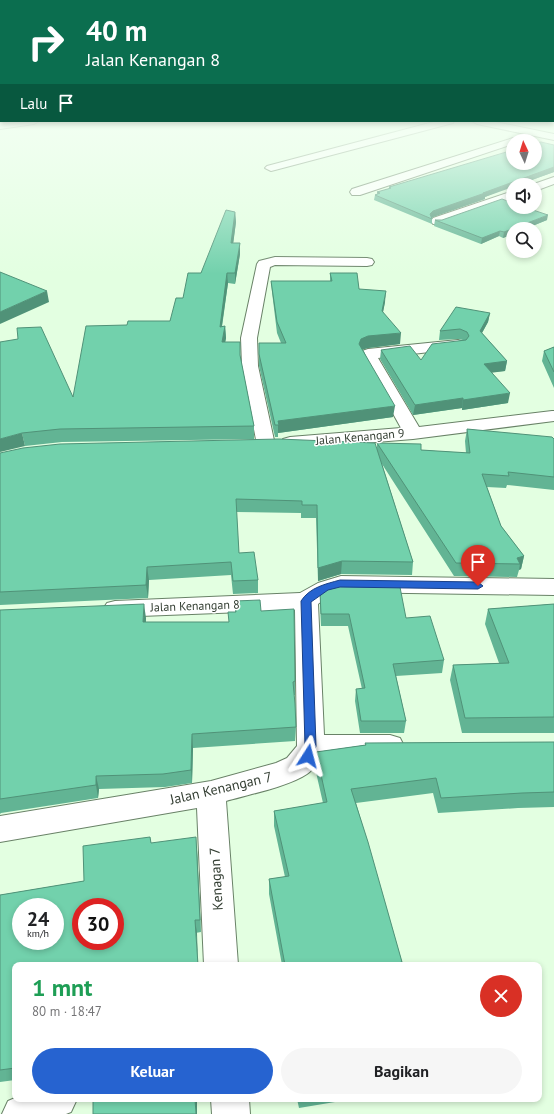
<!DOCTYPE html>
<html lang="id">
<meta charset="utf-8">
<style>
:root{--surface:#fff;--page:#f6f6f6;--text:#202124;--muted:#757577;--accent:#2663d0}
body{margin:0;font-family:"PT Sans",sans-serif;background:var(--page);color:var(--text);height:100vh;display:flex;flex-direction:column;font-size:15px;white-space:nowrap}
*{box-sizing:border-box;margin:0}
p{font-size:13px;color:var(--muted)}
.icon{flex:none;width:22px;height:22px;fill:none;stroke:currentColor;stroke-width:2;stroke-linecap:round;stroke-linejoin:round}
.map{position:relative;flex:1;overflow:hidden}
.side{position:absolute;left:12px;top:962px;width:530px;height:140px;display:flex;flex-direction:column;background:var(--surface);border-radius:8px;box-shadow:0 2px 6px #0003}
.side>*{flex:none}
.banner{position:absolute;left:0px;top:0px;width:554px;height:122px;box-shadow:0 2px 6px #0003;background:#0b6e4f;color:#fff;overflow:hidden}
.needle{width:26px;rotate:356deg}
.tools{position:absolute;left:506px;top:134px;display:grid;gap:8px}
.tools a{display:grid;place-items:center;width:36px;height:36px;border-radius:50%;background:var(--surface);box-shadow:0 2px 6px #0003;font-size:20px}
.speed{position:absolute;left:12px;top:898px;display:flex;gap:8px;font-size:20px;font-weight:700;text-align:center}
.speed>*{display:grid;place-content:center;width:52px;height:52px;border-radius:50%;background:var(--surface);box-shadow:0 2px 6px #0003;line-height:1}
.speed small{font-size:10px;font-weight:400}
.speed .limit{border:6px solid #d22;background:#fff;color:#111}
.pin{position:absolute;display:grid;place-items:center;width:34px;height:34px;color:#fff;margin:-41px -17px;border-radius:50% 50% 50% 0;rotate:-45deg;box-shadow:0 0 4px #0007}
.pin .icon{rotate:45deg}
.me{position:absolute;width:44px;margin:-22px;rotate:9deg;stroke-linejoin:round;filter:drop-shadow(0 0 3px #0008)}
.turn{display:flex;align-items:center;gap:14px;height:84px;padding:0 20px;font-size:18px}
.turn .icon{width:52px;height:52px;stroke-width:2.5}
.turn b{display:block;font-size:28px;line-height:34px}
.then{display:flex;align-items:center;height:38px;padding:0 20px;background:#0003;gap:8px;font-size:15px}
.round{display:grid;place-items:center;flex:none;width:42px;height:42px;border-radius:21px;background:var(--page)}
.overview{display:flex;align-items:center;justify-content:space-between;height:68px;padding:0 20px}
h1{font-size:24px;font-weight:700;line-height:30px;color:#1e9e55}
.primary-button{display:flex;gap:8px;margin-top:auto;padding:8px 20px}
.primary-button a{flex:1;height:46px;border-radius:24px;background:var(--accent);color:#fff;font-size:16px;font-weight:700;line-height:46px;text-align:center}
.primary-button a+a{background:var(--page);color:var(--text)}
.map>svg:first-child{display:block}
</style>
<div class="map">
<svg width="554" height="1114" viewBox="0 0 554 1114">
<rect width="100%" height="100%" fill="#e3ffe1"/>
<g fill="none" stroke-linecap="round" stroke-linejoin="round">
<defs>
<path id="minor" d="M437,121H454L453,123L275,170L271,171L265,168L267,166Z
M472,121H491L554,134V140L477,124Z
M513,138L518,141H513V144L360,195H352L350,192L352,189Z
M554,177V184L535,191V185H531Z
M513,191V199L441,224H433L431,221L433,218Z
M275,257L367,258L372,259L374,262L372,265L367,266L275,265L270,267L257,338L258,366L275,445L273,449L266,451L259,449L257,445L242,366L241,338L257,264L259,261Z
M458,340L464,342L466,345L464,348L378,358L419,427L552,411H554V421L413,439L290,449L283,447L281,443L283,439L290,437L401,428L360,354L362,351L368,349Z
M341,576L554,579V595L341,592L330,595L318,604L324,735H390L400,738L404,746L400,754L390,757H320C317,763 313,770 307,774C290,786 247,795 226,801L238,965H204L197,808L0,842V816L211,781L276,763L287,758L297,746L295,610L115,617L107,615L103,609L107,603L115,601L300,593L318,583Z
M15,1098V1099H77L71,1112L66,1114H2L8,1101Z
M211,1099H249L250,1114H212Z"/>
<path id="tertiary" d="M14,121H39L34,124L0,129V123Z"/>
</defs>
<use href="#minor" stroke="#698267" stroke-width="2"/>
<use href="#tertiary" stroke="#698267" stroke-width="2"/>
<use href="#minor" fill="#fff" fill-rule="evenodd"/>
<use href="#tertiary" fill="#fff" fill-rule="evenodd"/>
</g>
<path fill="#62b494" d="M554,145V172L518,185H513L485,197V199L433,217L432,218V224L374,200L375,195L377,194V192L389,189V187Z
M235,212L236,222L233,243L240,254L235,284L228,283L222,327L225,326L226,338L225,342L240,355L254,426V439L62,442L25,446L0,342L73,397L127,325L170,321L183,298L201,273Z
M435,220H547L525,229H513V234L503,238L499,236L481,244L434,226Z
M330,273L359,289L385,302L383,312L400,344L368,348L363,349L393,417L278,433V437H275L259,366V343H281L277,333L272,292L271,281H330Z
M490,313L488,322L482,333L507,361L505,371L492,372L508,403L462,410V408L413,415L380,359L381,350L421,360L463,340L458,339L439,340L440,331Z
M554,347V388L542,361L544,351Z
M467,429L554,439V490L507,485L506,488L487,487L501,526L524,556L521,569L519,570L517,577L454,576L382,464L413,562L412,575L341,574L318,581L316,518H301V513L236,512L239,553L258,580V593L233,594L231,575L149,580L148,598L0,605V453L377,449V443L421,450L466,453L465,441Z
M320,592L406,618L444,660L442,673L396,676L406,721L404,733H360L355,701L356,689H362L348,626H321L320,605Z
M235,601L261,611L295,681V695H294L296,727L295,741L193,748L192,783L165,787L99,789L98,798L1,813L0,814V610L146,618V622H229L235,612Z
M554,604V733H462L450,680L453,665L499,663L485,624L488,609Z
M554,742V807L518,808L438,813L433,793L356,803L402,962L401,965H282L269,894V879L285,877L274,826V811L323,803L315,768L316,752L365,745V743Z
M150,837L151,843L197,850L201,932L15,965V1080L0,1082V895L84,881Z
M297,1099H353L299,1108Z"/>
<path fill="#509278" d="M554,167V172L518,185H513V187L485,197V199L433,217L431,218L430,214L433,211Z
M235,212L236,222L232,253L231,243Z
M548,215L547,220L525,229H513V234L503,238L504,232Z
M500,231L499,236L481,244L482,238Z
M240,243V254L235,284V273Z
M227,273L228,283L220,338V327Z
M47,291L49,302L0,324V312Z
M386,291L385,302L381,322L382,311Z
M490,313L488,322L478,340L480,331Z
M225,326L226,338L223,354L222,342Z
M401,333L400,344L368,348L361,350L359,344L361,339L368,336Z
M507,361L505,371L482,374L484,364Z
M510,393L508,403L462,410L463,400Z
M463,398L462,408L413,415L415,405Z
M395,406L393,417L278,433V421Z
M22,433L25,446L0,452V439Z
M524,556L521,569L519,570L520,564L517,558Z
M342,561L341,574L318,581V568Z
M147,567L149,580L148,598L146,585Z
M144,604L146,618L145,635L143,622Z
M192,734L193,748L192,783L191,770Z
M96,776L99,789L98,798L96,785Z
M196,837L197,850L201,932L200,920Z
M195,920L197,933L198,965Z
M195,1099H197V1114H196Z"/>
<path fill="#72d1ac" stroke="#509278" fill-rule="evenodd" d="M541,142L554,145V167L483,193H485L433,211L430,214L432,219L375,195L380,193L377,192L391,188L389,187L513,150V163H535V143Z
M502,199L513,203V207H524L548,215L504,232L500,231L482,238L435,220H442Z
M226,210L235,212L231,243H240L235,273H227L220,327L225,326L222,342H240V355L254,426L60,429L22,433L0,439V342L18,339L17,328L41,327L73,397L86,326L127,325L128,321H170L176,298H183L188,273H201Z
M0,272L47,291L0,312Z
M330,273H357L359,289L386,291L382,311L401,333L368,336L361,339L359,344L395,406L278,421L279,425H275L259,354V343H286L277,322L271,281H332Z
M456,307L490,313L480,331L507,361L484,364L510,393L463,400V398L415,405L381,350L410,346L421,360L432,344L466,340L469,336L467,332L460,329L440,331Z
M554,347V372L544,351Z
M467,429L552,437L554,439V477L508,472L509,476L482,474L501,526L524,556L517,558L520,564L456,563L377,443L421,444V450L470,453Z
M279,439L375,443L413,562L342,561L318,568L317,505H302V501L236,499L239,553L254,552L258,580L233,581L231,562L147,567L146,585L0,592V453L23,448L60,444Z
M342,581L399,582L406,618L430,616L444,660L393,664L406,721H361L356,689L365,688L349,614H321L320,592L331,584Z
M260,600L261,611L294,609L295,681L293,682L295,704L296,727L192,734L191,770L163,774L96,776V785L0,799V610L144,604L143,622H229L228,612H236L235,601Z
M554,604V717L465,718L453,665L509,663L488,609Z
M554,742V792L522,793L441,798L436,778L351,789L368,842L402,962L393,964V965H285L269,879L289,876L274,811L327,802L316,752L366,745L365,743Z
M150,837L151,843L196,837L200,920H195L198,965H15V1068L0,1070V895L84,881L83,846ZM21,907H55V941H21ZM81,907H115V941H81Z
M99,1099H195L196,1114H93V1100Z"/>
<linearGradient id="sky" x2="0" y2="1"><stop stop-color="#64b6d2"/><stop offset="0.43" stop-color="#f2fff2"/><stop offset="1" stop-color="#f2fff2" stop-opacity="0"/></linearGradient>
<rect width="554" height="274" fill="url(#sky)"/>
<path fill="#2663d0" stroke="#194087" d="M340,580L478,582L483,586L478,589L340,587L328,590L311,602L316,746L312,760L308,761L303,760L302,756L305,746L301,601C310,587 326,584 340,580Z"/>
<g text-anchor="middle" stroke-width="3" stroke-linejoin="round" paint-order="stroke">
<g font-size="12" fill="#323d31" stroke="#fff">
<text transform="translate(360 437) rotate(-5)" y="4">Jalan Kenangan 9</text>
<text transform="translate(195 606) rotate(-2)" y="4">Jalan Kenangan 8</text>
</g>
<g font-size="14" fill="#323d31" stroke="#fff">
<text transform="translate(221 788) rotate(-13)" y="5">Jalan Kenangan 7</text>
<text transform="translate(216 879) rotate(-93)" y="5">Kenagan 7</text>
</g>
</g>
</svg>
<div class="tools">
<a><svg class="needle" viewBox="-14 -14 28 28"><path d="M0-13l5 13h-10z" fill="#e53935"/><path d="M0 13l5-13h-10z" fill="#757577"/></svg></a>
<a><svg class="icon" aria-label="sound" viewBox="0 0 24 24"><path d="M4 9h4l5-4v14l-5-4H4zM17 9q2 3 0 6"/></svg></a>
<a><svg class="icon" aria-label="search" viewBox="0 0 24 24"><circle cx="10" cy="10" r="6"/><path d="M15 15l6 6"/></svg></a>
</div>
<div class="speed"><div>24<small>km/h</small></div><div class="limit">30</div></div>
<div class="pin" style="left:478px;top:586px;background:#d93025"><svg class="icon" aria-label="arrive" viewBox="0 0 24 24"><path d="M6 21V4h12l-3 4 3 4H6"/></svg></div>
<svg class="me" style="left:308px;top:756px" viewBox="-20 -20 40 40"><path d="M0-17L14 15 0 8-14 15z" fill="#2663d0" stroke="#fff" stroke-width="4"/></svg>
<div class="banner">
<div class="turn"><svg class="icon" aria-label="right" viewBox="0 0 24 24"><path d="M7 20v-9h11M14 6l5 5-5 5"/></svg><div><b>40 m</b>Jalan Kenangan 8</div></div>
<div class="then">Lalu<svg class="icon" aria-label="arrive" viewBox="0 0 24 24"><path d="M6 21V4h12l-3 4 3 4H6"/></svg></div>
</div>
<section class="side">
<div class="overview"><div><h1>1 mnt</h1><p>80 m · 18:47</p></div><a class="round" style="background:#d93025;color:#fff"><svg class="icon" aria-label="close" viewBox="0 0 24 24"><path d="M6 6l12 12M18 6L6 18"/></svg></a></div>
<div class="primary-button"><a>Keluar</a><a>Bagikan</a></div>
</section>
</div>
